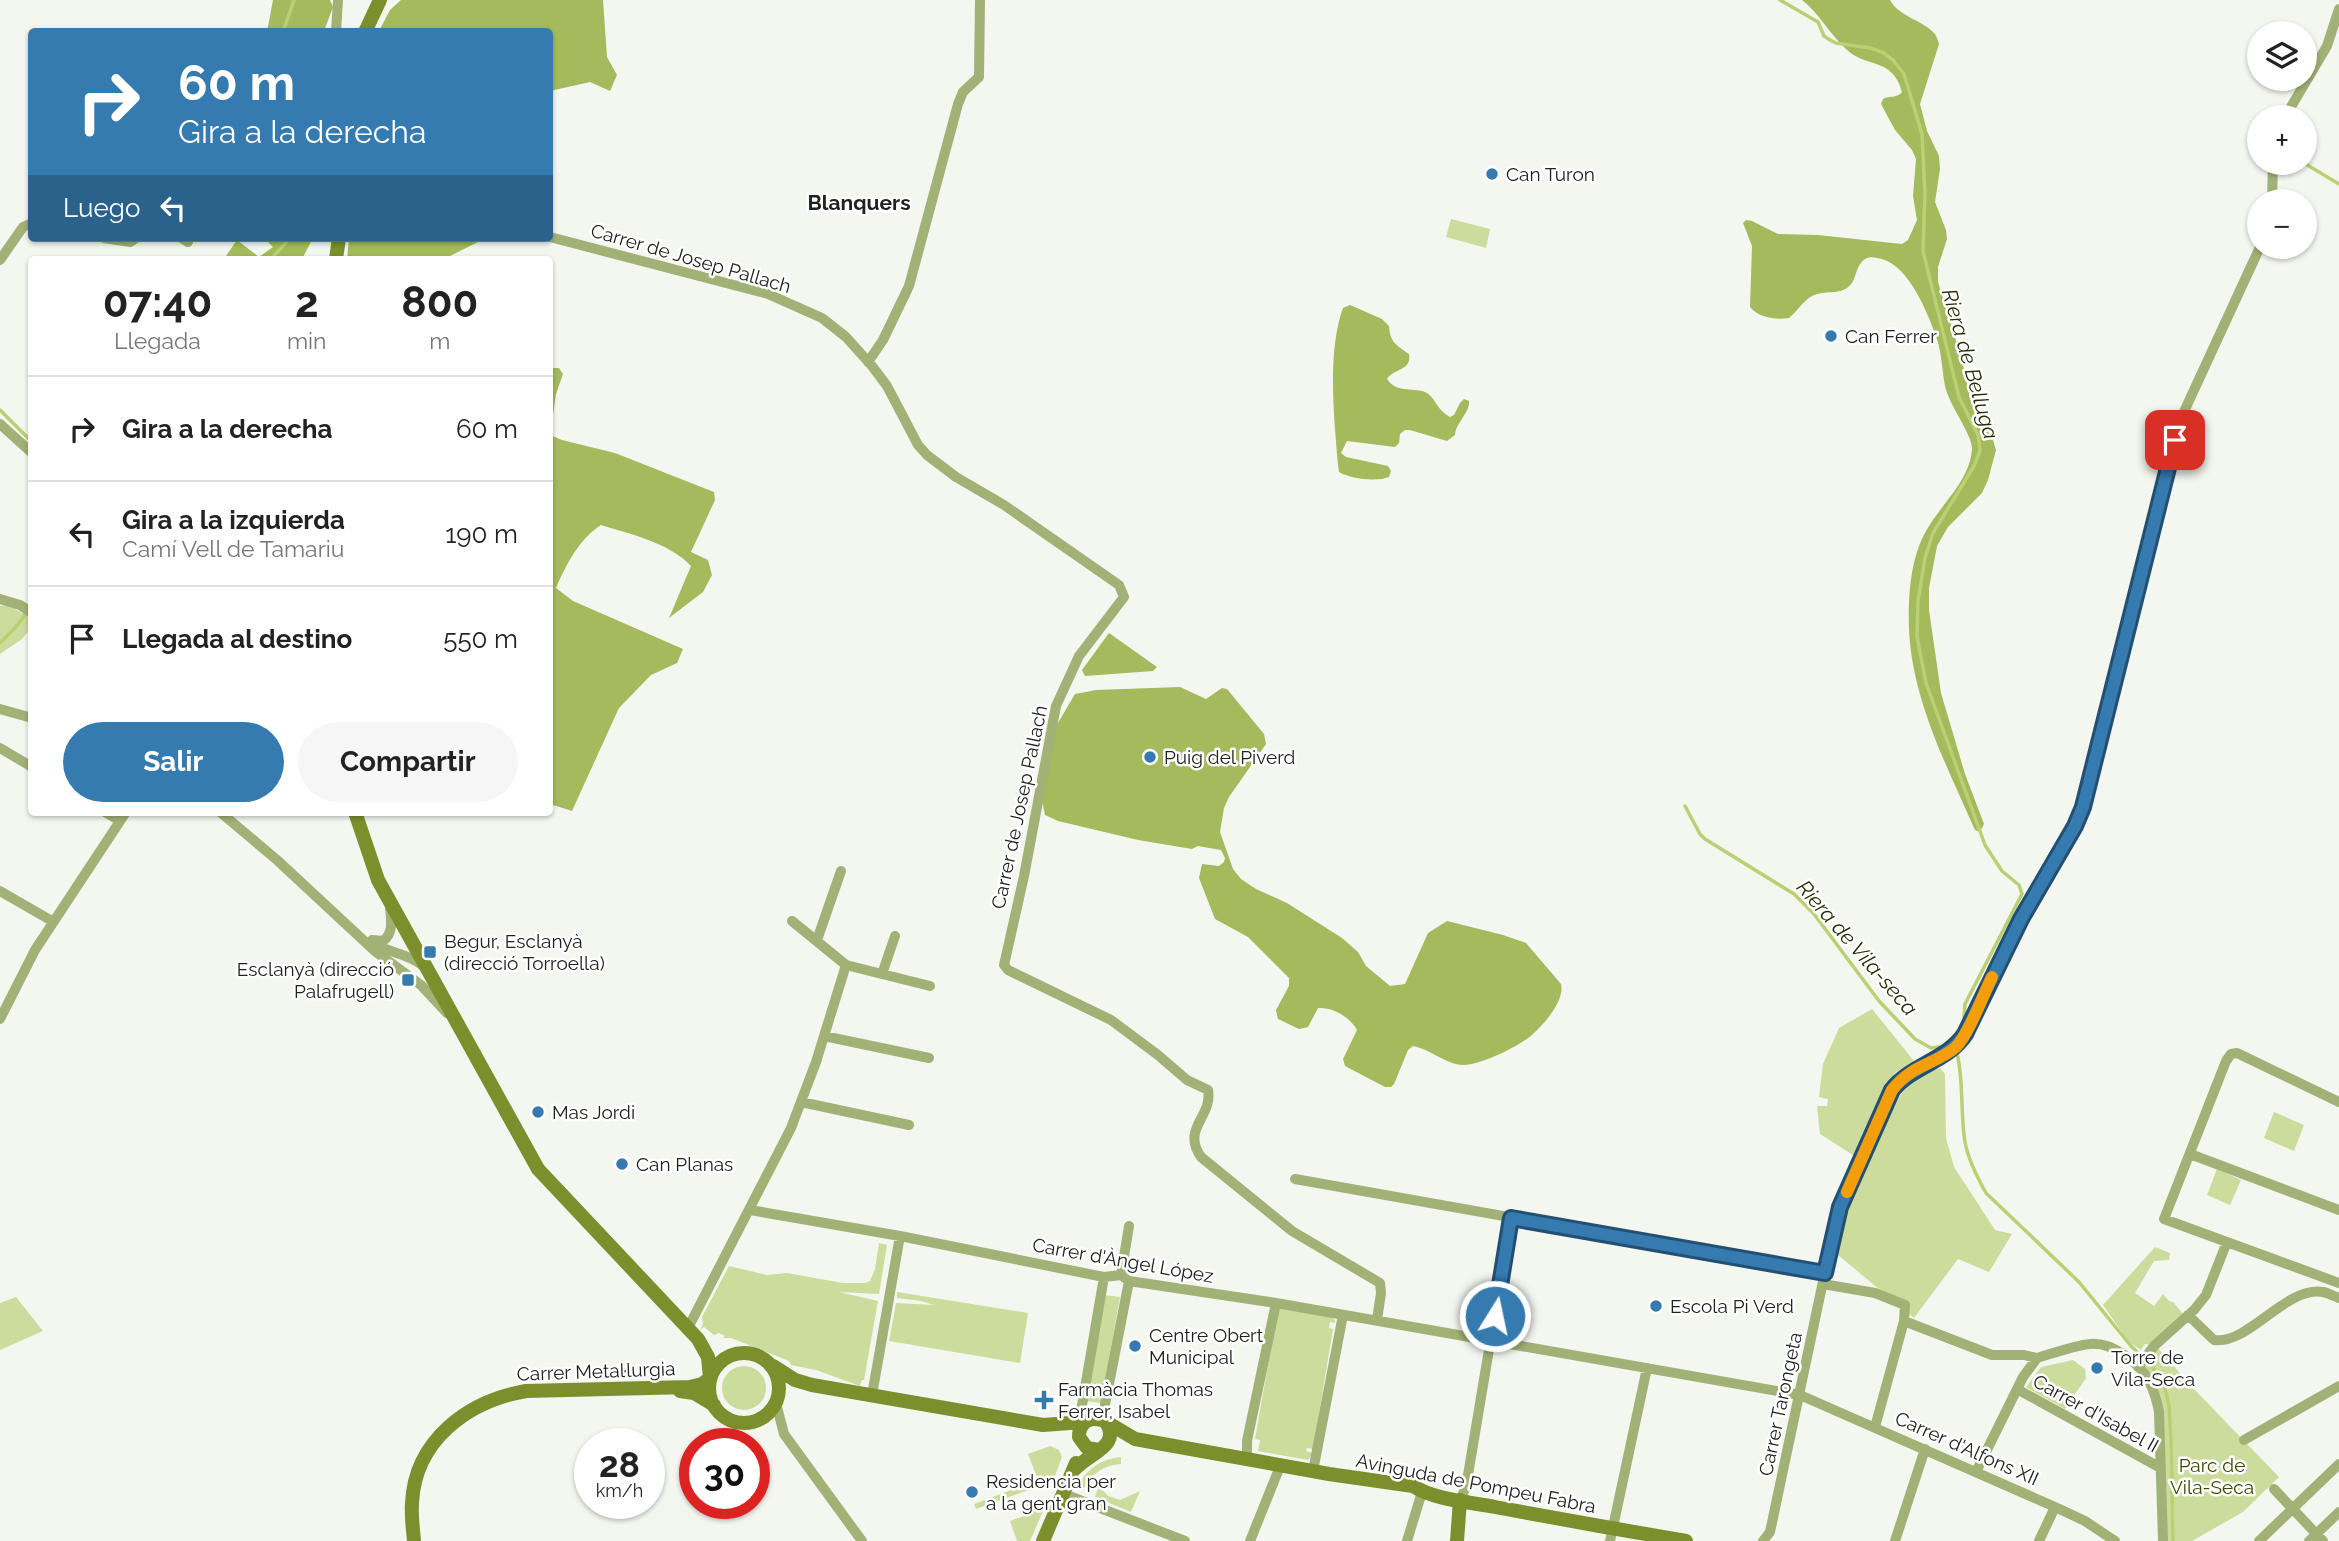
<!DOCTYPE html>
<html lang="es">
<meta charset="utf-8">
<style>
:root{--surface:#fff;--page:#f6f6f6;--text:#222;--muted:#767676;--line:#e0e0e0;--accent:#367bb0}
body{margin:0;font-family:Raleway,sans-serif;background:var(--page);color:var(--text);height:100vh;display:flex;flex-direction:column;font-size:26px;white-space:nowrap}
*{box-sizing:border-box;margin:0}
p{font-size:23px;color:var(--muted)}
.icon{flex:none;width:38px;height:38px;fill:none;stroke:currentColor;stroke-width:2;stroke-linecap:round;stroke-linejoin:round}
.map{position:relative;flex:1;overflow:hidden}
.side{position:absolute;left:28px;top:256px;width:525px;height:560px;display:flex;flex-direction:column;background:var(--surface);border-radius:7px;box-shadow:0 2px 5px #0004}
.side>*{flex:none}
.hud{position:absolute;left:28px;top:28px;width:525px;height:214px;border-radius:7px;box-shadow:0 2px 5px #0004;background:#367bb0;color:#fff;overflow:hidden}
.controls{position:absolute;left:2247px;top:21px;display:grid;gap:14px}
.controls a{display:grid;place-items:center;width:70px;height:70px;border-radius:50%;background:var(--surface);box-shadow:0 2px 5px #0004;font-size:35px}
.speed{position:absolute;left:574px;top:1428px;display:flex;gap:14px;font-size:35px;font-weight:700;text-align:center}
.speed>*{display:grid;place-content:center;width:91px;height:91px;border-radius:50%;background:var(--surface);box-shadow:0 2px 5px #0004;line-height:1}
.speed small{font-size:18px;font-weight:400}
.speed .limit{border:10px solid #d22;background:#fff;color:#111}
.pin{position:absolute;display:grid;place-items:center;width:60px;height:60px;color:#fff;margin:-30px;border-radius:14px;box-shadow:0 4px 10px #0006}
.me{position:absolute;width:77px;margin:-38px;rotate:10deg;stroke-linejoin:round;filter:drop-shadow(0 0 5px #0008)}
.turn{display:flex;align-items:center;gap:24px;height:147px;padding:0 35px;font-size:32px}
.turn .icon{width:91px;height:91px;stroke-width:2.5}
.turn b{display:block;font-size:49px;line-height:60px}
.then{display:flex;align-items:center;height:66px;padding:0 35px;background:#0003;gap:14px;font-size:26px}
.eta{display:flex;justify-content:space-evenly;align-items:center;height:119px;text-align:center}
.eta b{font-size:42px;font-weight:700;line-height:49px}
.primary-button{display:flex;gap:14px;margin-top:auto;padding:14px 35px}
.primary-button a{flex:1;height:80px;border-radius:42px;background:var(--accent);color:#fff;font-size:28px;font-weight:700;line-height:80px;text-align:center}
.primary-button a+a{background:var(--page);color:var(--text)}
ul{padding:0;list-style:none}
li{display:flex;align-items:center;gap:21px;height:105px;padding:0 35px;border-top:2px solid var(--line)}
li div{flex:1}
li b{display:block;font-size:26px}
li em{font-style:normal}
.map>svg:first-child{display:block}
</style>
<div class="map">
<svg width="2339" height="1541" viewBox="0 0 2339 1541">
<rect width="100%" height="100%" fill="#f4f6f0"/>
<path fill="#ccdc9c" d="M1451,219L1490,229L1486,248L1446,237Z
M8,605L32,619L31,628L22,639L0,654V606Z
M1872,1009L1914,1061L1896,1072L1887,1084L1856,1157L1820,1134L1817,1106H1827L1828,1099L1819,1097L1823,1064L1839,1028Z
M1940,1068L1945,1074L1946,1138L1954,1167L1995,1230L2012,1234L1989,1272L1958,1259L1914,1318L1832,1250C1846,1195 1873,1146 1900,1096C1909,1084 1925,1071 1940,1068Z
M2274,1112L2304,1125L2294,1151L2264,1138Z
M2217,1169L2241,1180L2230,1205L2207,1195Z
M879,1243L887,1245L879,1294L839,1292L878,1301L864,1380H862L860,1386L816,1370L791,1365L789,1361L731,1338H723L725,1336L719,1333L714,1335L704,1327L700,1330L703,1324L702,1317L729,1266L767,1275L787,1273L843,1283H865L870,1281L875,1269Z
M2155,1247L2170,1253L2169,1260L2154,1261L2135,1293L2154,1306L2163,1294L2169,1301L2173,1302L2184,1315L2151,1345L2145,1344L2141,1350L2129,1342L2103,1305Z
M897,1292L1028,1313L1020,1363L889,1341L896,1303L934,1305L921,1301L897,1298Z
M1104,1295L1120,1297L1101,1403L1086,1401Z
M16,1297L43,1331L0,1350V1303Z
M1281,1309L1331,1317L1335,1320V1323L1330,1322L1329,1328L1333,1329L1313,1449L1307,1448L1306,1451L1313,1453L1308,1460L1258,1451L1260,1440L1255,1439L1276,1319L1279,1310Z
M2158,1348L2192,1387L2279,1477L2243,1512L2192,1541H2167L2162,1407L2142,1367Z
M2073,1360L2085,1369L2086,1378L2065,1409L2026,1387L2041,1367Z
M722 1388a22 22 0 1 1 44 0a22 22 0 1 1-44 0Z
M1050,1446L1059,1450L1062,1457L1053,1481L976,1509L974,1504L1038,1480L1028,1454Z
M1121,1457V1464C1104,1465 1093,1473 1084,1488L1079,1486C1086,1468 1102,1459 1121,1457Z
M1099,1486L1108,1496L1120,1500L1140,1491L1131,1512L1095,1497Z
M1049,1497L1030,1541H1017L1010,1521L1029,1514L1026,1506Z"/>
<path fill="#a5ba5c" d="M273,0H330L333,7L324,31L267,32Z
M401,0H603L607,57L617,75L610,91L590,82L550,91V32L379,31L390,10Z
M1802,0H1890C1899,17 1923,20 1935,34C1937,37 1938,41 1939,44L1920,104L1927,131L1939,156L1940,169L1935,202L1946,230L1947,239L1938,267V282L1962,360L1971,403L1993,440L1996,450L1988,480L1982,493L1948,527L1937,546L1929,588V610L1941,693L1965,774L1984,824L1980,832L1975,830C1947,766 1912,700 1909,629C1908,598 1910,559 1926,531C1941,504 1970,481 1972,449C1973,436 1949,405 1945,386C1942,371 1942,355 1937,339C1928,314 1910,267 1882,259C1878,258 1871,256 1867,258C1854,264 1858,281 1847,288C1839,294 1826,291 1817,294C1804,298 1799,310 1789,318C1776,320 1759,318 1750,307L1752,246L1743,223L1746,220L1752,221L1778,234L1818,235L1902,244L1908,240L1917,220L1913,196L1916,159L1912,150L1895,130L1881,104L1883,99C1890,95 1896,99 1902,92C1893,57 1866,68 1847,50C1830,35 1820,14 1802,0Z
M264,238H313L302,259H224L237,240L259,257L273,247Z
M349,238H486L444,259H347Z
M1350,305L1382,319L1389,326C1390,342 1396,345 1409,354C1412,371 1394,368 1387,379C1396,392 1408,388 1422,391C1436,395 1434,408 1450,417L1454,415L1460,403L1464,399L1469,401C1470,413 1456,422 1455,435L1447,441L1410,430H1405L1400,434L1399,443L1395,447L1347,441L1341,453L1346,457L1388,466L1391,471L1389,477C1376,482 1351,479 1339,472L1338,465C1334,418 1327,352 1343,308Z
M550,368H559L563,374L556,394L550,435L562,440L615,453L714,492L715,500L691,552L708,560L712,575L703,592L669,618L691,566C670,543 630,534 601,525C579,539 566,565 556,588L573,601L683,649L677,663L651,675L619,708L572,811L550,804Z
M1109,633L1157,667L1153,671L1085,676L1082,670Z
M1180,687L1206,699L1222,688L1227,689L1264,734L1266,744L1229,797L1224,808L1220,832L1233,869L1241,879L1256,889L1287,903L1342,938L1358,952L1366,966L1390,986L1405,984L1428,933L1447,921L1503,935L1526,943L1561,984C1565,1000 1545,1023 1533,1034C1522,1045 1479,1066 1463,1065C1445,1064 1430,1049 1413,1046L1408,1050L1394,1084L1391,1087H1385L1345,1066L1343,1059L1357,1030C1350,1017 1333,1007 1318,1008L1308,1027L1299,1029L1278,1019L1276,1010L1289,986V978L1248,937L1215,919L1199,878L1202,864L1219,866L1224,862L1225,858L1221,850L1198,846L1192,849L1138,840L1058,821L1045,815L1042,800L1055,728L1075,694L1096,690Z"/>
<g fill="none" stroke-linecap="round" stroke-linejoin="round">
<path stroke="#bbd072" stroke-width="3.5" d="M1780,0L1818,22L1824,36L1830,40L1836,43L1870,48L1882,52L1893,60L1904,74L1922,134L1925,193L1923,251L1959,397L1978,435L1980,451L1974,466L1933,533L1925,558L1918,601L1917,637L1926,683L1985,845L2002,871L2019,885L2022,894L1965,1004L1964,1017
M283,32L294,0
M2304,163L2339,184
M271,259L290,238
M0,410L32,442
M0,643L16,627L32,605
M1685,806L1700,834L1705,839L1794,894L1814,914L1879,1001L1915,1039L1931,1048L1947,1046
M1957,1053C1964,1082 1960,1112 1965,1142C1968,1159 1977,1177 1986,1193L2079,1282L2131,1346L2151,1365L2164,1385L2169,1405L2171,1441L2173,1541"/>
<path stroke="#a2b175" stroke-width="10" d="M336,32L338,0
M2285,117L2327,46L2339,9
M2272,201L2273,163
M550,237L768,294L822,318L846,337L872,366L887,386L918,445L927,455L956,477L1004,505L1119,585L1124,597L1079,656L1056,706L1024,876L1004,965L1008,970L1111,1020L1158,1055L1187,1080L1208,1090C1213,1117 1181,1128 1201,1157L1292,1231L1380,1283L1381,1293L1377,1320
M104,238L130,242L136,238
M182,238L188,242
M0,260L23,227L32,223
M868,362L883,340L909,286L958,104L963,92L979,77L980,0
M0,424L32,453
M0,599L20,605L32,613
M0,709L32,718
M0,748L32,767
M105,812L120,821
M220,812L277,860L376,952L421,985L447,1013
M0,891L52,921
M372,940L383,941C394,933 391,920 390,907
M817,940L841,871
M373,943C389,953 407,953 422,965
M846,965L930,986
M882,974L895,936
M0,1019L35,950L126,812
M824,1036L929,1058
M801,1102L909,1125
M2339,1102L2237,1053L2231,1054L2226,1061L2164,1219L2339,1283
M2190,1154L2339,1210
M1295,1179L1825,1273
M750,1210L900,1236L1104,1277L1121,1275L1129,1281L1276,1303L1800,1395L2055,1507L2085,1521L2115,1541
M1121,1275L1129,1226
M1823,1284L1875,1293L1905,1305L1904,1321L1875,1427
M2188,1315L2214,1340C2249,1345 2285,1286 2323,1292C2328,1293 2334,1296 2339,1298
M1904,1321L1992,1355H2024L2037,1358
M688,1328L791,1128L816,1062L846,965L792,921
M2037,1358C2050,1354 2077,1345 2090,1344C2112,1342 2139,1362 2149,1381C2154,1391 2157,1401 2159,1412L2163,1541
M2138,1367L2154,1346L2194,1310L2206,1295L2227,1242
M2017,1389L2159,1467
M872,1395L900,1236
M776,1403L784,1434L862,1541
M1087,1420L1080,1417L1104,1277
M1102,1420L1129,1281
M2244,1440L2339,1386
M1247,1459V1441L1276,1303
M1313,1471L1343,1315
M1976,1472L2023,1377L2037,1358
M2274,1489L2323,1541
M1064,1494L1185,1541
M1460,1500L1466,1487L1511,1218
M1250,1541L1281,1464
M1407,1541L1422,1492
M1610,1541L1647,1368
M1763,1541L1770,1532L1836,1220L1892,1090C1912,1064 1947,1061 1965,1034L2021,918L2045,873L2062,849L2083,807L2138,581L2182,416L2260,247
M1895,1541L1925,1449
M2039,1541L2055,1507
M2259,1541L2339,1464
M2309,1541L2339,1512"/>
<path stroke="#7c8f2c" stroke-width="14" d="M365,32L380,0
M336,259L339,238
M355,812L378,880L538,1169L698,1339L708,1357L710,1378
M709 1388a35 35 0 1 1 70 0a35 35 0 1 1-70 0Z
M773,1366L795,1380L812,1385L1043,1425L1084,1422
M680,1391L694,1393L714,1405
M1105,1421L1135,1439L1329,1474L1413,1486C1435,1500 1469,1502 1495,1507C1559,1519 1622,1530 1686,1541
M1075,1469C1089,1453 1123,1446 1105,1421C1091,1416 1079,1421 1079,1437L1087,1448L1099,1450
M414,1541C413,1529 411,1516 412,1503C415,1440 468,1401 526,1391L690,1387L702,1384L710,1378
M1043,1541L1076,1463
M1457,1541L1460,1500"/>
</g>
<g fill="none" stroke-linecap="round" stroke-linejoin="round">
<defs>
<path id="route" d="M1495,1316L1511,1218L1825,1273L1840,1207L1892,1090C1912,1065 1947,1061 1965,1034L2021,919L2075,826L2083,807L2096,755L2175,440"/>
</defs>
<use href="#route" stroke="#235072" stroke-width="18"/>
<use href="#route" stroke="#367bb0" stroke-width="12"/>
<path stroke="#f59e0b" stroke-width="12" d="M1847,1192L1892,1090C1912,1064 1935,1065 1956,1047C1969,1034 1983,995 1992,977"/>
</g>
<g fill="#367bb0" stroke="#fff" stroke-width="2.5">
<circle cx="1492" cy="174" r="7"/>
<circle cx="1831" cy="336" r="7"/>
<circle cx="1150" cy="757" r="7"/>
<rect x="423" y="945" width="14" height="14" rx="3.5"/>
<rect x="401" y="973" width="14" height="14" rx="3.5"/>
<circle cx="538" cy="1112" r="7"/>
<circle cx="622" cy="1164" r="7"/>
<circle cx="1656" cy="1306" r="7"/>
<circle cx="1135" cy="1346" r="7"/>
<circle cx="2097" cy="1368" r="7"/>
<path d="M1040.5 1389.5h7v7h7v7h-7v7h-7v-7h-7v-7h7z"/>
<circle cx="972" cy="1492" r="7"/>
</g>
<g text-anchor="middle" stroke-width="5" stroke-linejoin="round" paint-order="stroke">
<g font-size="19" fill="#21211f" stroke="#fff" text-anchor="start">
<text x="1506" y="181">Can Turon</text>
<text x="1845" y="343">Can Ferrer</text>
<text x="1164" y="764">Puig del Piverd</text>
<text x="444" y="948">Begur, Esclanyà<tspan x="444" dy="22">(direcció Torroella)</tspan></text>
<text x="394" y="976" text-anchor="end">Esclanyà (direcció<tspan x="394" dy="22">Palafrugell)</tspan></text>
<text x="552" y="1119">Mas Jordi</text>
<text x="636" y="1171">Can Planas</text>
<text x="1670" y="1313">Escola Pi Verd</text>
<text x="1149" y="1342">Centre Obert<tspan x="1149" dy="22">Municipal</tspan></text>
<text x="2111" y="1364">Torre de<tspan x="2111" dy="22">Vila-Seca</tspan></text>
<text x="1058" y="1396">Farmàcia Thomas<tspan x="1058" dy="22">Ferrer, Isabel</tspan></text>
<text x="986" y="1488">Residencia per<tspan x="986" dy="22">a la gent gran</tspan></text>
</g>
<g font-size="19" fill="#21211f" stroke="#fff">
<text transform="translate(691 258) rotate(16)" y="7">Carrer de Josep Pallach</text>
<text transform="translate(1019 807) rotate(-78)" y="7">Carrer de Josep Pallach</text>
<text transform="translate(1123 1260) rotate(10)" y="7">Carrer d'Àngel López</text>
<text transform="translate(596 1371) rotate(-2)" y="7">Carrer Metal·lurgia</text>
<text transform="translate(1780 1404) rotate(-78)" y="7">Carrer Tarongeta</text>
<text transform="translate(2096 1413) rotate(29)" y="7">Carrer d'Isabel II</text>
<text transform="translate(1967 1448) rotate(24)" y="7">Carrer d'Alfons XII</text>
<text transform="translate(1476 1483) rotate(11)" y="7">Avinguda de Pompeu Fabra</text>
</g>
<g font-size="19" fill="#3c4800" stroke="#fff">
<text x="2212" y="1472">Parc de<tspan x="2212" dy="22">Vila-Seca</tspan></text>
</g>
<g font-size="21" font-weight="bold" fill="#21211f" stroke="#fff">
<text x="859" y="210">Blanquers</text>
</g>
<g font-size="21" font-style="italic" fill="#262d04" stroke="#fff">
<text transform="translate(1970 364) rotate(74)" y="7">Riera de Belluga</text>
<text transform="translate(1857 948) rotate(49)" y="7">Riera de Vila-seca</text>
</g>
</g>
</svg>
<div class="controls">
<a><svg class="icon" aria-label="layers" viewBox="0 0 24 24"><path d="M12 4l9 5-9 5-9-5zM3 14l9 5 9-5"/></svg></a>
<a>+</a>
<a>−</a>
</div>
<div class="speed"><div>28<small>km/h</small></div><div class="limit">30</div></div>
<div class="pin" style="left:2175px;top:440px;background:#d93025"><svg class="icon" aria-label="arrive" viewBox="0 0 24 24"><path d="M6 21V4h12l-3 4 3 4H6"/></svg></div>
<svg class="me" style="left:1495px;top:1316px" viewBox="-20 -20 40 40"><circle r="17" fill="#367bb0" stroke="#fff" stroke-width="3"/><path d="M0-11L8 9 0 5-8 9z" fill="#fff"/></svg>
<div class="hud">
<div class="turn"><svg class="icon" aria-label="right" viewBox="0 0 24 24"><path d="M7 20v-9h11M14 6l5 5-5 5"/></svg><div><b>60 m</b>Gira a la derecha</div></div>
<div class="then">Luego<svg class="icon" aria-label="left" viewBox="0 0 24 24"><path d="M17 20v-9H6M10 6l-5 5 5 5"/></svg></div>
</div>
<section class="side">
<div class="eta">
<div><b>07:40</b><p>Llegada</p></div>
<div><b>2</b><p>min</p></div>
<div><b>800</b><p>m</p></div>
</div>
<ul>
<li><svg class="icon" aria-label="right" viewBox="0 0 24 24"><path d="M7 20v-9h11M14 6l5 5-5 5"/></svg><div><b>Gira a la derecha</b></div><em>60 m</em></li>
<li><svg class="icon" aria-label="left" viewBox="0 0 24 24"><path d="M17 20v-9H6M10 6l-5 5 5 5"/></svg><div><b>Gira a la izquierda</b><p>Camí Vell de Tamariu</p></div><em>190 m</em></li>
<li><svg class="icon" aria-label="arrive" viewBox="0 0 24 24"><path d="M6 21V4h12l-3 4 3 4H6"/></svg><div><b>Llegada al destino</b></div><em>550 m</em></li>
</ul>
<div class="primary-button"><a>Salir</a><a>Compartir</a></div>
</section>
</div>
